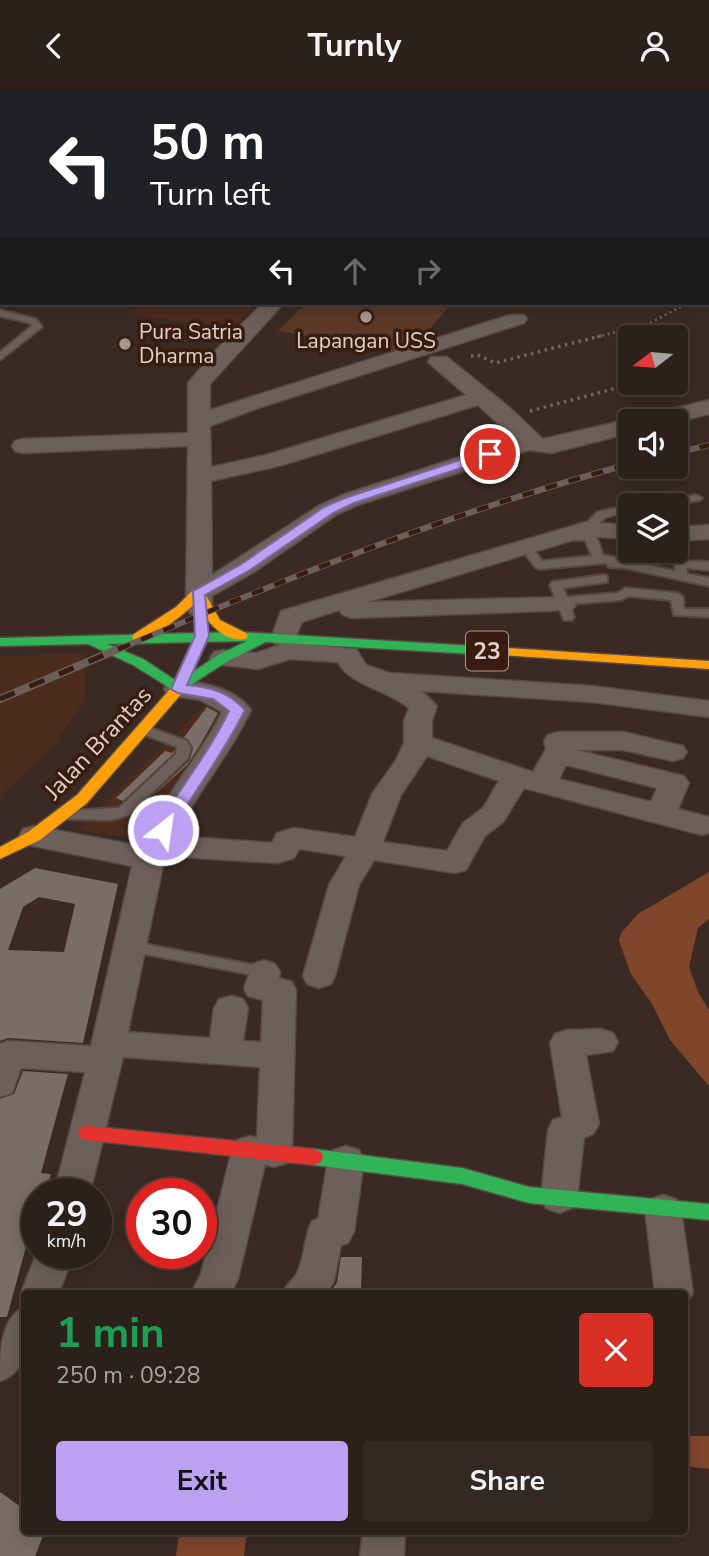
<!DOCTYPE html>
<meta charset="utf-8">
<style>
:root{--surface:#2c201a;--page:#342823;--text:#f1f3f6;--muted:#a6a3a2;--line:#483e39;--accent:#bca0f2}
body{margin:0;font-family:"Nunito Sans",sans-serif;background:var(--page);color:var(--text);height:100vh;display:flex;flex-direction:column;font-size:26px;white-space:nowrap}
*{box-sizing:border-box;margin:0}
p{font-size:23px;color:var(--muted)}
.icon{flex:none;width:38px;height:38px;fill:none;stroke:currentColor;stroke-width:2;stroke-linecap:round;stroke-linejoin:round}
.map{position:relative;flex:1;overflow:hidden}
.panel{position:absolute;left:21px;top:1199px;width:667px;height:245px;display:flex;flex-direction:column;background:var(--surface);border-radius:7px;box-shadow:0 4px 18px #0003,0 0 0 2px var(--line)}
.panel>*{flex:none}
.hud{position:absolute;left:0px;top:0px;width:710px;height:214px;box-shadow:0 4px 18px #0003,0 0 0 2px var(--line);background:#202124;color:#fff;overflow:hidden}
.needle{width:46px;rotate:254deg}
.buttons{position:absolute;left:618px;top:234px;display:grid;gap:14px}
.buttons a{display:grid;place-items:center;width:70px;height:70px;border-radius:7px;background:var(--surface);box-shadow:0 4px 18px #0003,0 0 0 2px var(--line);font-size:35px}
.speed{position:absolute;left:21px;top:1087px;display:flex;gap:14px;font-size:35px;font-weight:700;text-align:center}
.speed>*{display:grid;place-content:center;width:91px;height:91px;border-radius:50%;background:var(--surface);box-shadow:0 4px 18px #0003,0 0 0 2px var(--line);line-height:1}
.speed small{font-size:18px;font-weight:400}
.speed .limit{border:10px solid #d22;background:#fff;color:#111}
.pin{position:absolute;display:grid;place-items:center;width:60px;height:60px;color:#fff;margin:-30px;border:4px solid #fff;border-radius:50%;box-shadow:0 2px 7px #0007}
.me{position:absolute;width:77px;margin:-38px;rotate:30deg;stroke-linejoin:round;filter:drop-shadow(0 0 5px #0008)}
.turn{display:flex;align-items:center;gap:24px;height:147px;padding:0 35px;font-size:32px}
.turn .icon{width:91px;height:91px;stroke-width:2.5}
.turn b{display:block;font-size:49px;line-height:60px}
.lanes{display:flex;align-items:center;height:66px;padding:0 35px;background:#0003;justify-content:center;gap:35px;direction:ltr}
.lanes .off{opacity:.35}
.round{display:grid;place-items:center;flex:none;width:74px;height:74px;border-radius:7px;background:var(--page)}
.headline{display:flex;align-items:center;justify-content:space-between;height:119px;padding:0 35px}
h1{font-size:42px;font-weight:700;line-height:52px;color:#1e9e55}
.cta{display:flex;gap:14px;margin-top:auto;padding:14px 35px}
.cta a{flex:1;height:80px;border-radius:7px;background:var(--accent);color:#111;font-size:28px;font-weight:700;line-height:80px;text-align:center}
.cta a+a{background:var(--page);color:var(--text)}
header{display:flex;justify-content:space-between;align-items:center;height:91px;padding:0 35px;background:var(--surface);font-size:32px;font-weight:700}
.map>svg:first-child{display:block}
</style>
<header><svg class="icon" aria-label="back" viewBox="0 0 24 24"><path d="M15 5l-7 7 7 7"/></svg>Turnly<svg class="icon" aria-label="person" viewBox="0 0 24 24"><circle cx="12" cy="8" r="4"/><path d="M4 21q1-7 8-7t8 7"/></svg></header>
<div class="map">
<svg width="709" height="1465" viewBox="0 0 709 1465">
<rect width="100%" height="100%" fill="#3a2a23"/>
<path fill="#4c2c1d" d="M142,212H258L231,239L130,223Z
M85,563V610L48,661L0,705V565Z
M210,609L228,625L149,745L141,747L78,739Z"/>
<path fill="#5d3827" d="M306,212H452L408,263L278,240Z"/>
<path fill="#7f462c" d="M709,781V828L698,837L689,876L698,901L709,919V995L670,949L652,913L631,883L619,850L621,842L638,823Z
M684,1345H709V1378L684,1375Z"/>
<g fill="none" stroke-linecap="round" stroke-linejoin="round">
<path fill="#7f462c" fill-rule="evenodd" d="M179,1440H247L244,1465H176Z"/>
</g>
<path fill="#7a6c66" fill-rule="evenodd" d="M207,616L218,622L200,654L188,673L142,715L190,669L193,656L184,646Z
M174,659V662L123,710L116,707L165,660L172,662Z
M35,777L118,793L83,952L8,947L0,950V798ZM39,806L75,813L64,861L8,859L23,816Z
M23,980L68,983L41,1082L51,1083L45,1102H37V1142L34,1153L27,1152L7,1226H0V1008L14,1003Z
M341,1166H362L361,1202H330L337,1191Z
M0,1401L24,1418V1440H45L35,1465H0Z"/>
<g fill="none" stroke-linecap="round" stroke-linejoin="round">
<defs>
<path id="lane" d="M131,0H139L129,2Z
M245,0H263L266,2H247Z
M426,0H434L425,2Z
M507,0H525L528,2H509Z
M641,0L657,2H643Z
M0,148H2V154H0Z
M0,219L36,228L42,236L0,269V261L32,235L30,232L0,225Z
M696,404L702,407L700,409L667,415H638L643,412Z
M630,414L634,415H630V420L606,426L590,440H582L580,438L598,421Z
M676,440L683,441L685,443L686,470L709,471V479L687,477V483L709,487V495L625,477L609,476L606,472L539,478L535,476L520,456L526,453L530,454L542,470L592,465L585,449H570L564,446C569,443 587,438 593,443C598,446 601,459 603,464L614,466L617,470L625,469L675,480Z
M603,484L607,485V491L563,497L567,506L618,502L625,497L677,502L683,506L684,518H709V526L674,524L671,509L628,505L621,509L569,513L574,526L572,529H564L550,494L552,491Z
M145,635L187,650L191,657L188,667L129,724L110,729L62,728L60,725L67,720L119,717L176,663L177,656L140,642L138,639L140,636Z
M129,850L264,876L269,877L272,881L269,885L264,886L124,859L121,855L124,851Z"/>
<path id="street" d="M0,0H8L9,2H2V8Z
M0,40H2L0,52Z
M263,212H284L210,293V319L510,224H524L527,228L524,232L261,316L210,335L211,376L266,364L466,304L428,271L431,266H447L510,317L543,348L630,328L637,330L639,326L709,309V323L676,331H630V342L551,362L529,359L358,414L336,424L254,481L212,505V517L208,522L199,525L190,522L186,517L188,355L23,362L15,360L12,355L15,350L23,348L188,342V292L216,259ZM478,314L515,348L342,404L320,414L212,484L211,390L279,375Z
M586,431L630,434V448L587,445L368,511L563,506L572,509L576,514L572,519L352,527L343,524L339,519L302,531L293,552L356,558L366,574L389,582L592,595L709,610V626L592,611L422,600L437,615L432,630V647L533,681L546,658L544,650L548,644L558,641H623L683,655L687,661L683,667L673,670L623,659H576L684,685L689,692L678,718L709,726V742L702,744L524,697L504,730L485,745L466,779L455,782L374,769L359,794L335,885L331,893L319,897L307,893L303,885L329,794L346,765L299,758L294,767L277,772L165,765L128,941L210,947L214,917L219,908L231,905L243,908L248,917L243,950L261,951L263,909L248,905L244,897L253,873L264,869L275,873L280,881L279,887L292,891L296,899L292,1062L287,1072L274,1076L265,1073L238,1188L231,1202H191L201,1183L232,1059L237,1049L250,1045L257,1047L260,976L123,966L90,1102H54L85,981L21,977L12,1002L0,1006V953L8,950L91,955L132,775L34,755L23,752L19,745L23,738L34,735L140,755C161,708 199,668 222,621L200,609L168,604L164,598L168,592C193,586 236,597 251,619C230,664 197,701 175,745L272,752L277,742L294,737L355,746L372,703L396,669L404,652V630L409,617C388,599 349,594 338,571L290,568L258,578L214,573L210,567L214,561L223,559L256,562L280,554L275,553L271,547L281,520ZM427,665L499,690L483,717L463,732L447,760L383,751L401,704ZM566,674L657,697L651,711L559,688Z
M709,434V448L676,450V436Z
M601,938L613,942L618,951L613,960L586,964L599,1033L593,1043L584,1047L577,1107L572,1117L559,1122L546,1117L541,1107L548,1039L553,1029L562,1026L550,952L555,943L567,939Z
M346,1055L359,1059L364,1069L354,1141L348,1152L341,1154L334,1190L327,1202H282C286,1193 295,1188 298,1180C305,1164 304,1146 312,1130L318,1128L328,1069L333,1059Z
M663,1104L676,1108L681,1119L693,1202L684,1215V1202H655L645,1119L650,1108Z
M37,1161L74,1162L59,1202H24V1210L21,1202Z
M24,1216C27,1245 32,1279 0,1290C0,1261 0,1228 24,1216Z
M363,1440H405L404,1465H360Z"/>
<path id="fast" d="M241,541L491,556L498,560L491,564L266,551L228,570L178,602L133,574L88,553L0,555V547ZM247,550L218,564L178,591L143,568L107,553Z
M314,1058L462,1077L529,1096L709,1113V1129L529,1112L462,1093L314,1074L307,1071L305,1066L307,1061Z"/>
<path id="slow" d="M0,91H2V97H0Z
M0,162H2L0,169Z
M198,498L203,499L220,529L246,542L248,545L246,548C222,552 206,529 196,511C185,523 149,552 134,549L132,546L134,543L176,516L193,499Z
M202,541L209,545L183,601L87,712L40,749L0,768V756L28,741L77,704L171,597L195,545Z
M491,556L709,570V578L486,563L484,560L486,557Z"/>
<path id="jam" d="M87,1035L314,1058L321,1061L323,1066L321,1071L314,1074L87,1049L80,1047L78,1042L80,1037Z"/>
</defs>
<use href="#lane" stroke="#564843" stroke-width="4"/>
<use href="#street" stroke="#564843" stroke-width="3"/>
<use href="#fast" stroke="#564843" stroke-width="3"/>
<use href="#slow" stroke="#564843" stroke-width="3"/>
<use href="#jam" stroke="#564843" stroke-width="3"/>
<path stroke="#726762" stroke-width="2.5" stroke-dasharray="2 3.5" stroke-linecap="butt" d="M597,246L650,232L688,212"/>
<path stroke="#726762" stroke-width="3.5" stroke-dasharray="2.5 4.5" stroke-linecap="butt" d="M471,265L478,264L495,272L604,244
M530,320L617,297"/>
<use href="#lane" fill="#6d605a" fill-rule="evenodd"/>
<use href="#street" fill="#6d605a" fill-rule="evenodd"/>
<use href="#fast" fill="#30b455" fill-rule="evenodd"/>
<use href="#slow" fill="#ff9f0a" fill-rule="evenodd"/>
<use href="#jam" fill="#e5322d" fill-rule="evenodd"/>
<defs>
<path id="rail-far1" d="M676,362L709,354
M119,558C287,487 454,420 630,373"/>
<path id="rail" d="M0,608L123,556"/>
</defs>
<use href="#rail-far1" stroke="#6d605a" stroke-width="6"/>
<use href="#rail" stroke="#6d605a" stroke-width="8"/>
<use href="#rail-far1" stroke="#381c10" stroke-width="4.5" stroke-dasharray="12" stroke-linecap="butt"/>
<use href="#rail" stroke="#381c10" stroke-width="5" stroke-dasharray="16" stroke-linecap="butt"/>
</g>
<path fill="#bca0f2" stroke="#7a689d" stroke-width="2" d="M490,359L496,363L495,366L354,412L333,422L250,479L205,504L209,545L187,594C210,596 229,601 245,619C224,662 194,701 169,743H157L155,739C179,698 209,662 229,620L213,608L178,602L171,598L195,545L193,500L240,474L324,416L345,407Z"/>
<g fill="#a7958e" stroke="#381c10" stroke-width="2.5">
<circle cx="366" cy="226" r="7"/>
<circle cx="125" cy="253" r="7"/>
</g>
<g text-anchor="middle" stroke-width="7" stroke-linejoin="round" paint-order="stroke">
<g font-size="21" fill="#e2cfc7" stroke="#381c10" text-anchor="start">
<text x="139" y="248">Pura Satria<tspan x="139" dy="24">Dharma</tspan></text>
<text x="366" y="257" text-anchor="middle">Lapangan USS</text>
</g>
<rect fill="#381c10" stroke="#af9990" stroke-width="2" x="466" y="540.5" width="42" height="39" rx="5"/>
<g font-size="23" font-weight="bold" fill="#e2cfc7">
<text x="487" y="568">23</text>
</g>
<g font-size="24" fill="#e2cfc7" stroke="#381c10">
<text transform="translate(98 652) rotate(-47)" y="8">Jalan Brantas</text>
</g>
</g>
</svg>
<div class="buttons">
<a><svg class="needle" viewBox="-14 -14 28 28"><path d="M0-13l5 13h-10z" fill="#e53935"/><path d="M0 13l5-13h-10z" fill="#a6a3a2"/></svg></a>
<a><svg class="icon" aria-label="sound" viewBox="0 0 24 24"><path d="M4 9h4l5-4v14l-5-4H4zM17 9q2 3 0 6"/></svg></a>
<a><svg class="icon" aria-label="layers" viewBox="0 0 24 24"><path d="M12 4l9 5-9 5-9-5zM3 14l9 5 9-5"/></svg></a>
</div>
<div class="speed"><div>29<small>km/h</small></div><div class="limit">30</div></div>
<div class="pin" style="left:490px;top:363px;background:#d93025"><svg class="icon" aria-label="arrive" viewBox="0 0 24 24"><path d="M6 21V4h12l-3 4 3 4H6"/></svg></div>
<svg class="me" style="left:163px;top:739px" viewBox="-20 -20 40 40"><circle r="17" fill="#bca0f2" stroke="#fff" stroke-width="3"/><path d="M0-11L8 9 0 5-8 9z" fill="#fff"/></svg>
<div class="hud">
<div class="turn"><svg class="icon" aria-label="left" viewBox="0 0 24 24"><path d="M17 20v-9H6M10 6l-5 5 5 5"/></svg><div><b>50 m</b>Turn left</div></div>
<div class="lanes"><svg class="icon" aria-label="left" viewBox="0 0 24 24"><path d="M17 20v-9H6M10 6l-5 5 5 5"/></svg><svg class="icon off" aria-label="ahead" viewBox="0 0 24 24"><path d="M12 20V5M6 11l6-6 6 6"/></svg><svg class="icon off" aria-label="right" viewBox="0 0 24 24"><path d="M7 20v-9h11M14 6l5 5-5 5"/></svg></div>
</div>
<section class="panel">
<div class="headline"><div><h1>1 min</h1><p>250 m · 09:28</p></div><a class="round" style="background:#d93025;color:#fff"><svg class="icon" aria-label="close" viewBox="0 0 24 24"><path d="M6 6l12 12M18 6L6 18"/></svg></a></div>
<div class="cta"><a>Exit</a><a>Share</a></div>
</section>
</div>
